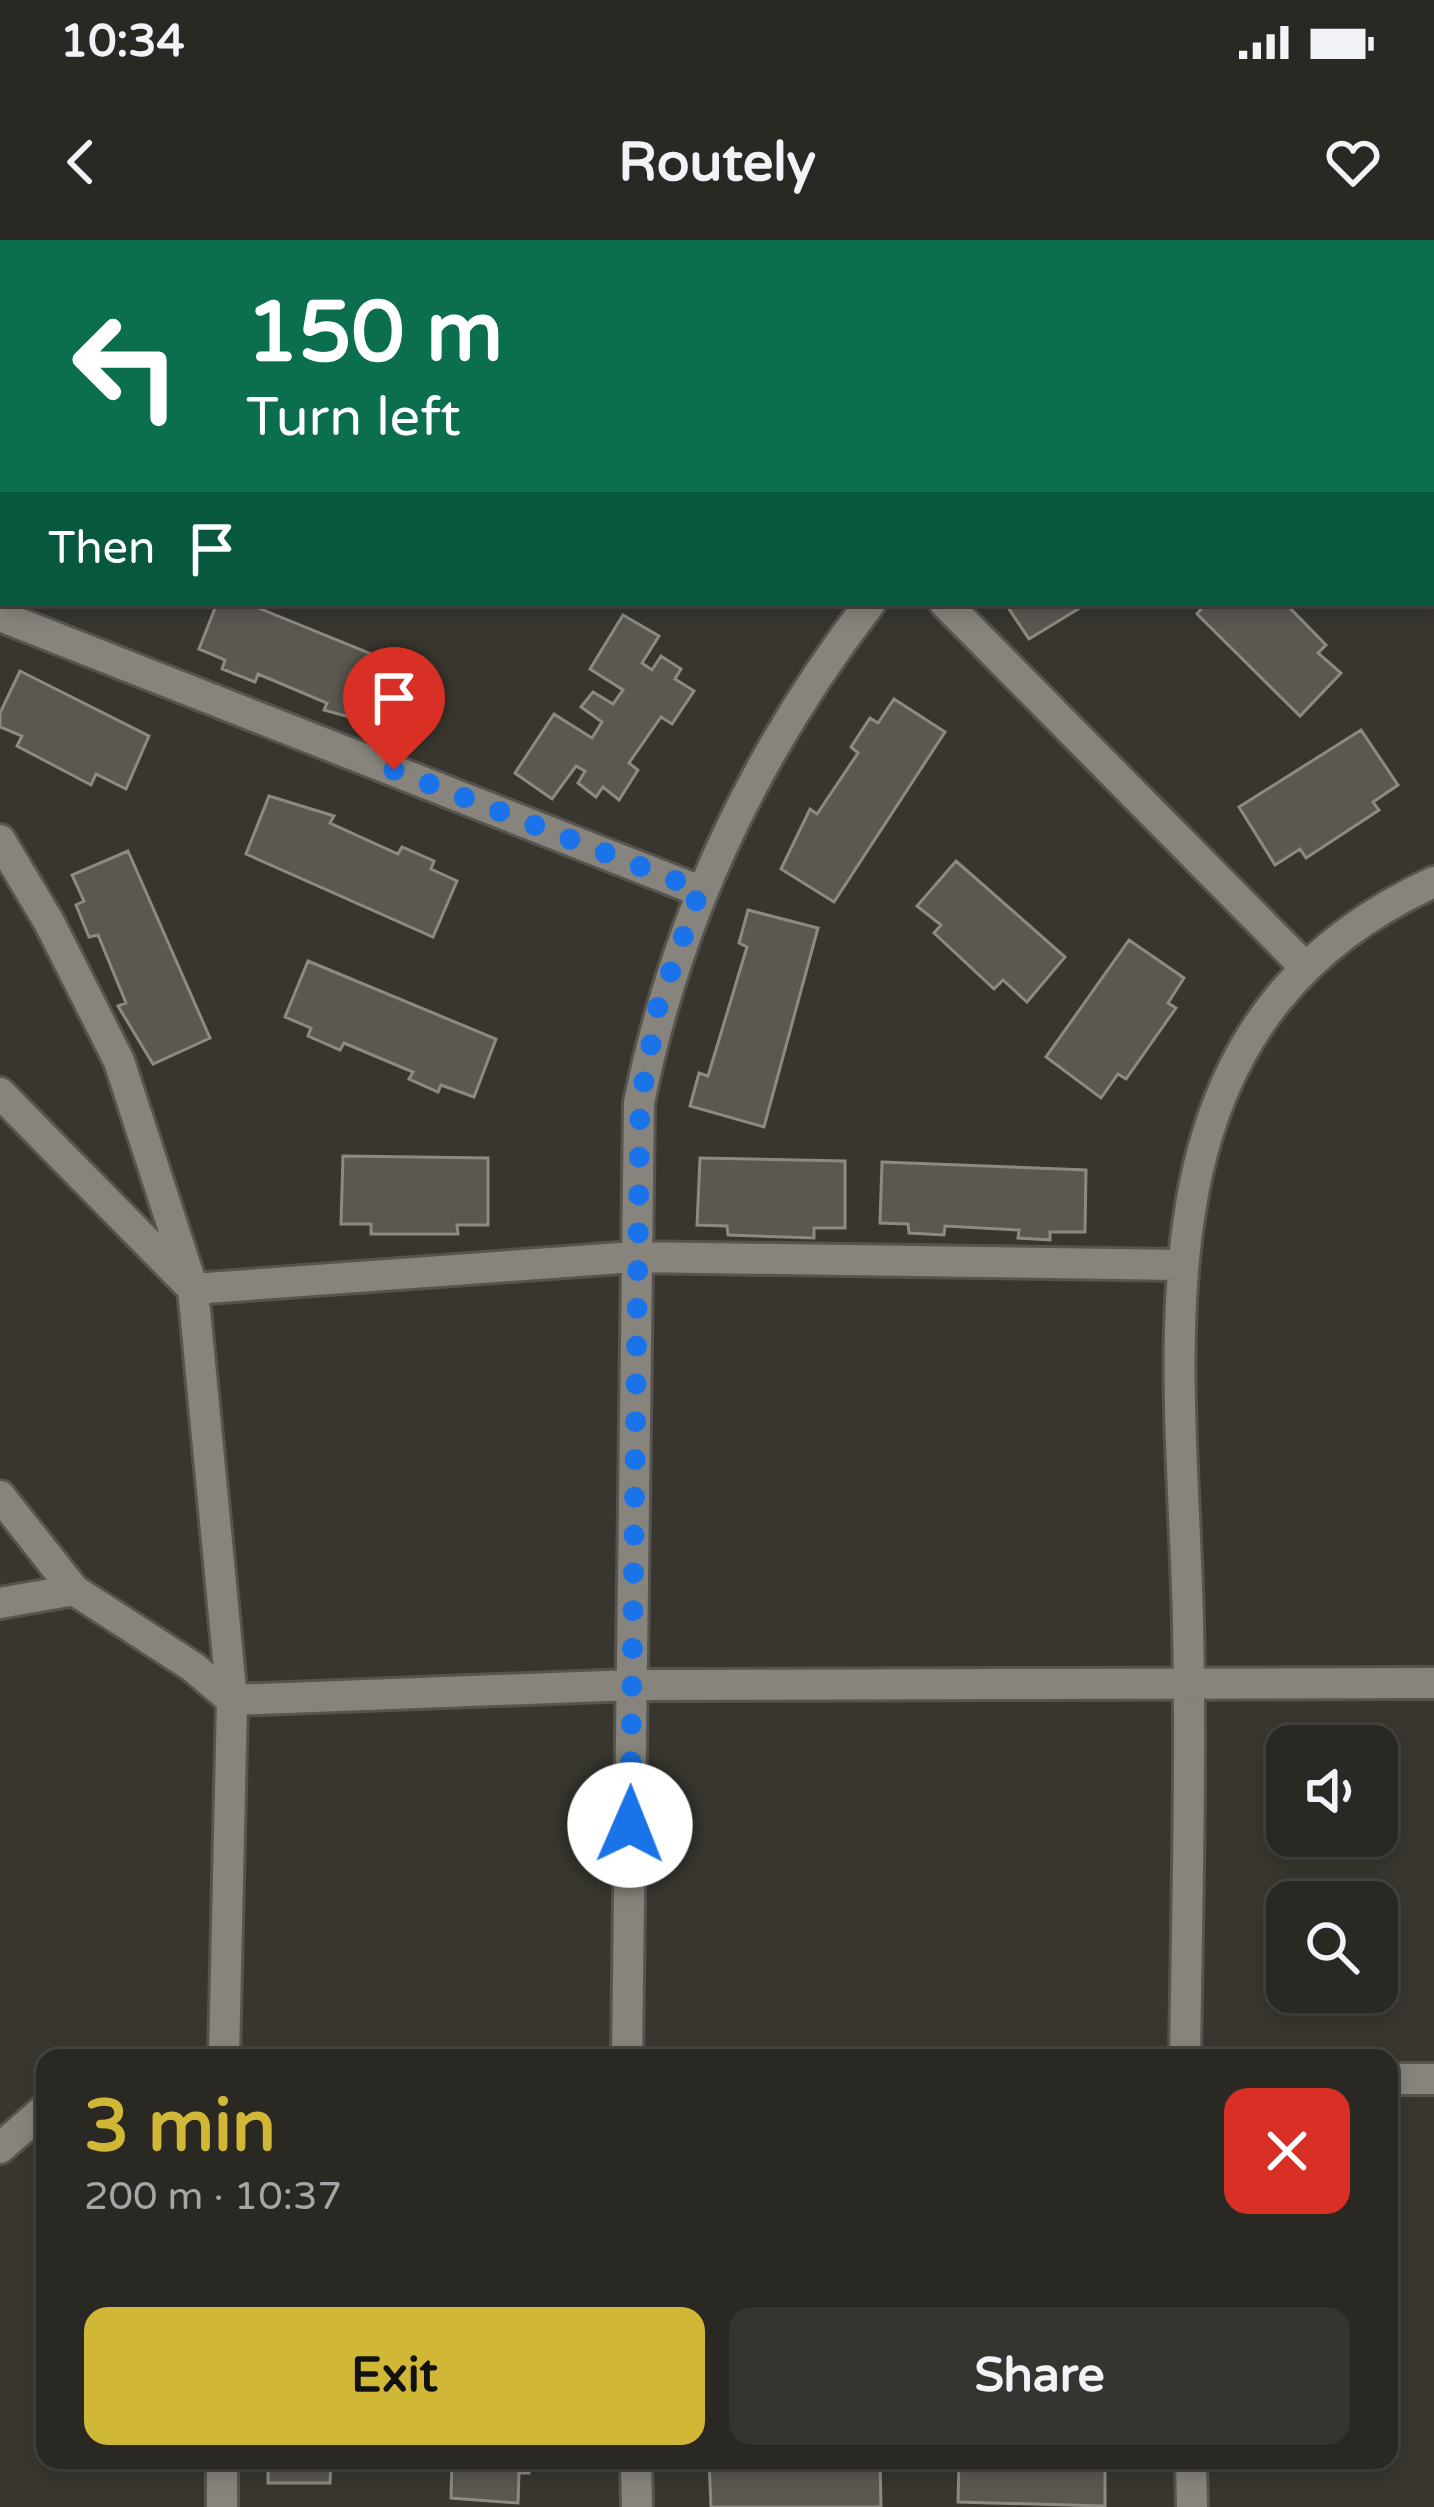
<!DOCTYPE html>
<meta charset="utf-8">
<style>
:root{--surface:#2a2823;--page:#363430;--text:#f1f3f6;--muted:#a5a6a6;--line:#464441;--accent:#d0b736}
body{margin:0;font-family:"Varela Round",sans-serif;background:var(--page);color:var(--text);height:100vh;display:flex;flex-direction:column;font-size:45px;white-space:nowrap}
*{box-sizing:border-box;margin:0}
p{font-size:39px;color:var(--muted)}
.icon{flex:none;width:66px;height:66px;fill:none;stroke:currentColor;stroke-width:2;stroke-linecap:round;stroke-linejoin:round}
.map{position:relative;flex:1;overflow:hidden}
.drawer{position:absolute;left:36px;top:1809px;width:1362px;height:420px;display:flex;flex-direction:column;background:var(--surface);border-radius:24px;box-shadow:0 6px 18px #0003,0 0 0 3px var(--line)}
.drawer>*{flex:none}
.banner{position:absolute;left:0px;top:0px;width:1434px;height:366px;box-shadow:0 6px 18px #0003,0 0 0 3px var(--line);background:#0b6e4f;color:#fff;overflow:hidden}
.fabs{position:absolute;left:1266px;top:1485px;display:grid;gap:24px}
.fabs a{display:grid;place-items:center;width:132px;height:132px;border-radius:24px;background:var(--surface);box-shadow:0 6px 18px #0003,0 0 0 3px var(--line);font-size:60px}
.pin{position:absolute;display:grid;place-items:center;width:102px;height:102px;color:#fff;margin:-123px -51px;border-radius:50% 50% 50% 0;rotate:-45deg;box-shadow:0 0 12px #0007}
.pin .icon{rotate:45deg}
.me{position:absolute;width:132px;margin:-66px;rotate:1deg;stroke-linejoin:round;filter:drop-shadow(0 0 9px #0008)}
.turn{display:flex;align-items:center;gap:42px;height:252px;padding:0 48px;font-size:54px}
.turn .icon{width:156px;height:156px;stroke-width:2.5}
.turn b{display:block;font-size:84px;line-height:102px}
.then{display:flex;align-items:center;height:114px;padding:0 48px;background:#0003;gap:24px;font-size:45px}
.round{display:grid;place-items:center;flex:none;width:126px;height:126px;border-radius:24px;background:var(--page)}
.head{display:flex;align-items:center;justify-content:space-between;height:204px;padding:0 48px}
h1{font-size:72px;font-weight:700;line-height:90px;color:var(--accent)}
.button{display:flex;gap:24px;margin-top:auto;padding:24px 48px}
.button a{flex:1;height:138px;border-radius:24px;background:var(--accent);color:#111;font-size:48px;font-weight:700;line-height:138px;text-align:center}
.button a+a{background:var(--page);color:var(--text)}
.status{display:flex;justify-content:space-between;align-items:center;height:84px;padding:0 60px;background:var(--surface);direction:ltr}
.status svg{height:33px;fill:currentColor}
header{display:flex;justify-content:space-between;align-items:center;height:156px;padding:0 48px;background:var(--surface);font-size:54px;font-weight:700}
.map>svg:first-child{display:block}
</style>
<div class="status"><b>10:34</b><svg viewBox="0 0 49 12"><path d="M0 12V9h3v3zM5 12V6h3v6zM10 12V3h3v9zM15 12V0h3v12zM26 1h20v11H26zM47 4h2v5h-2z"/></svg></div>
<header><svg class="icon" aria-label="back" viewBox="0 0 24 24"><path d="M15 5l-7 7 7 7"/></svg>Routely<svg class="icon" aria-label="heart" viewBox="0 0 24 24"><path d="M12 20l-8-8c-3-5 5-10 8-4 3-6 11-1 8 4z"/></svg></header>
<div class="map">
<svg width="1434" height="2267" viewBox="0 0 1434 2267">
<rect width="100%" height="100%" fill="#38362f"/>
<path fill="#5b5751" stroke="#8d8a82" stroke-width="3" d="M217,363H246L411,430L389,488L324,470L327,463L258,434L255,442L222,429L225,420L199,409Z
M1005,363H1088L1029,399Z
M1206,363H1285L1326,405L1318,413L1341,433L1300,476L1197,374Z
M623,375L659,396L642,423L652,430L661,416L681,429L675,439L694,451L672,484L661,477L629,523L638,530L619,560L603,547L596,557L578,543L585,531L576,526L552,559L515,533L554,474L592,498L602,482L581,467L593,452L613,464L623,450L590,429Z
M20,431L149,496L126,549L96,534L91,545L17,506L22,496L0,487V473Z
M894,459L945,492L834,662L781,629L810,569L817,574L858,513L851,507L870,478L878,483Z
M1361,490L1398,545L1373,562L1379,570L1306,618L1300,609L1275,625L1239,567Z
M269,556L334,576L330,583L398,614L402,607L434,621L431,629L457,641L433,697L246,614Z
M128,611L210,798L153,824L118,766L126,763L98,695L89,697L76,665L84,661L72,635Z
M956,621L1065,717L1027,762L1003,740L994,749L934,693L941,685L917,666Z
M748,670L818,688L764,887L690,866L699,833L708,836L747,707L739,703Z
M1129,700L1184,738L1168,763L1176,768L1126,839L1118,834L1101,858L1046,817Z
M308,721L496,799L474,857L441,845L438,852L409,839L413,832L344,803L340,810L308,796L311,788L285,777Z
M343,916L488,918V985H457L458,994H371V984H341Z
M700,918L845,921V988H814V998L728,995L727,986L697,985Z
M882,922L1086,930L1085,992H1050V1000L1018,998L1019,990L945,986L944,995L909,993L908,984L880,983Z
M268,2220H331L330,2243H268Z
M452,2220H529V2233H519L518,2263L451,2258Z
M709,2220H880L881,2267H711Z
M959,2220H1105V2266L958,2262Z"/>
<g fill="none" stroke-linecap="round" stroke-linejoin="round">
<defs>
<path id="minor" d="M574,0L577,3
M1110,0L1112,3
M118,3L120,0
M1431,42H1434
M0,208L3,202
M945,363L1305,727
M0,376L700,651
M0,600L49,682L119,821L193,1049L232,1460L224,1818
M0,853L193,1049L634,1017L1181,1025
M0,1256L74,1350L193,1427L232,1460L632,1445L1434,1443
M0,1363L74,1350
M627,1818L639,863C676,678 755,513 870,363
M1185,1818C1187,1673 1191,1528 1188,1383C1182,1101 1122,785 1434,642
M1389,1839H1434
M0,1908L45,1869
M636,2220L637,2267
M1191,2220L1192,2267
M222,2267V2220"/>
</defs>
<use href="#minor" stroke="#57544f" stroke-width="36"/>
<use href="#minor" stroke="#87847d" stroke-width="30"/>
</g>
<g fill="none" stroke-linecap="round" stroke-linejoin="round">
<path stroke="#1a73e8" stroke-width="21" stroke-dasharray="0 37.8" d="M394,530L700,650L658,767L640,863L630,1585"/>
</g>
</svg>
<div class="fabs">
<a><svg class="icon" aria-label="sound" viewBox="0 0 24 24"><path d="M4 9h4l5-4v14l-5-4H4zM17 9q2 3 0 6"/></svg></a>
<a><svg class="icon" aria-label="search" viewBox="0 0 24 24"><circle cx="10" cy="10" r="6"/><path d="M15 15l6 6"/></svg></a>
</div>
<div class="pin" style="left:394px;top:530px;background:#d93025"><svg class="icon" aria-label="arrive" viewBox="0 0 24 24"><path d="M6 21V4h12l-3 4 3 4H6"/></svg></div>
<svg class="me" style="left:630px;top:1585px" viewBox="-20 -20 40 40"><circle r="19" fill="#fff"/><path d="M0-13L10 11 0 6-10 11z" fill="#1a73e8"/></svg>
<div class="banner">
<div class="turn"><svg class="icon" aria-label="left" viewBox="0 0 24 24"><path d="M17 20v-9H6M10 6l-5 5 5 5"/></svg><div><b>150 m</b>Turn left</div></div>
<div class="then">Then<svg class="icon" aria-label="arrive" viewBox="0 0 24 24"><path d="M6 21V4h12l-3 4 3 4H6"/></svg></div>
</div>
<section class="drawer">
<div class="head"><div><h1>3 min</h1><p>200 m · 10:37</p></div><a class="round" style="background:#d93025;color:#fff"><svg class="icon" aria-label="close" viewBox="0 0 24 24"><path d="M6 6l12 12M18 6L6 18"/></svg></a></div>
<div class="button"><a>Exit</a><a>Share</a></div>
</section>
</div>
